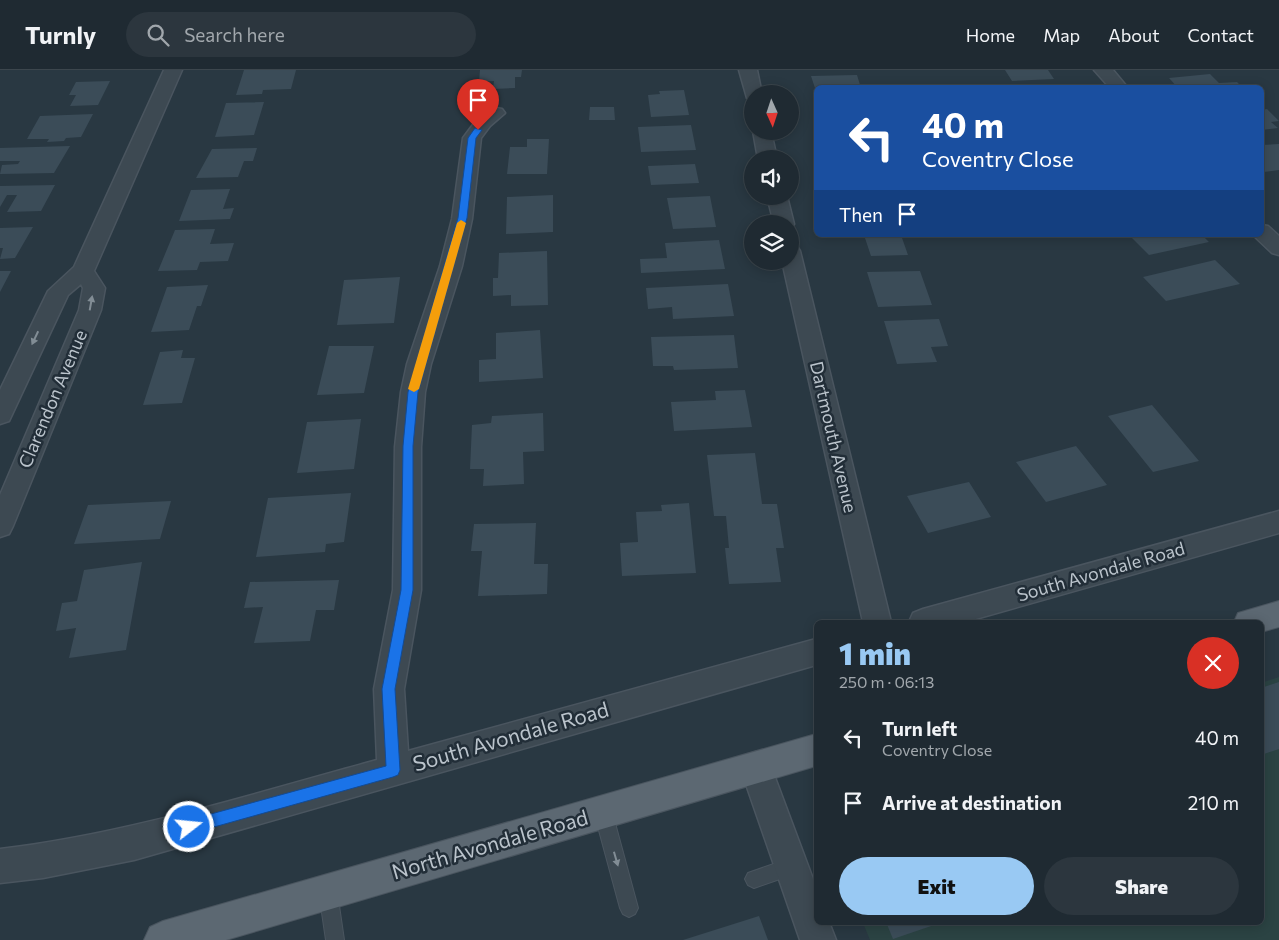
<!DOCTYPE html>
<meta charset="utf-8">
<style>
:root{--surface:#1f2a32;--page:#2c363e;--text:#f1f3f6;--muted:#a1a7ac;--line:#3c464d;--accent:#99c9f3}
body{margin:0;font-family:Commissioner,sans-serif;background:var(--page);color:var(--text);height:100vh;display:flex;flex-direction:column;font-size:19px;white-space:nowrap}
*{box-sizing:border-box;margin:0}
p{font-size:16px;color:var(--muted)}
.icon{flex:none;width:28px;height:28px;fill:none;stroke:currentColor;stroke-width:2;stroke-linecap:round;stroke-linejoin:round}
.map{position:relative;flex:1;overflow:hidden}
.panel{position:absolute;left:814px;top:550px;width:450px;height:305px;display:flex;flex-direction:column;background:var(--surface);border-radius:8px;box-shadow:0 2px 12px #0003,0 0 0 1px var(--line)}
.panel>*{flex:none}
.top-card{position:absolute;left:814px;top:15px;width:450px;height:152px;border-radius:8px;box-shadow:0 2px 12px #0003,0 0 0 1px var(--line);background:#1a4fa0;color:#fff;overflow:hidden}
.needle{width:32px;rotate:177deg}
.tools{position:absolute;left:744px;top:15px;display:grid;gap:10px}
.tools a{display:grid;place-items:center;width:55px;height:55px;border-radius:50%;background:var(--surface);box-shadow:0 2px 12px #0003,0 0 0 1px var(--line);font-size:25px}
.pin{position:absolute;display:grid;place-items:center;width:42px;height:42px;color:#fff;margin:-51px -21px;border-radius:50% 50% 50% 0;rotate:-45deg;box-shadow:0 0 5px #0007}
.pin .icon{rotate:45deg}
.me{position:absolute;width:55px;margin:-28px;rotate:74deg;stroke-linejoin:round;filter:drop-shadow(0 0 4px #0008)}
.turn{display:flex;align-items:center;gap:18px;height:105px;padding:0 25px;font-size:22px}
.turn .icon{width:65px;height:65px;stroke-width:2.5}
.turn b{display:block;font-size:35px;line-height:42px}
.then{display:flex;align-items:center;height:48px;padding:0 25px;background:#0003;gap:10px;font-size:19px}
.round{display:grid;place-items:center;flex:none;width:52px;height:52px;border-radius:26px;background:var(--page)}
.head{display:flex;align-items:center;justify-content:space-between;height:85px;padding:0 25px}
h1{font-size:30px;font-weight:800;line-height:38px;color:var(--accent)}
.cta{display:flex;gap:10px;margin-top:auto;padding:10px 25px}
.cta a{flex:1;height:58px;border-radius:30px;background:var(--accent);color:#111;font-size:20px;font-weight:800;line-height:58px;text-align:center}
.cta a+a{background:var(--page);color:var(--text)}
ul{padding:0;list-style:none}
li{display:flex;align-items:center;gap:15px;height:65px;padding:0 25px}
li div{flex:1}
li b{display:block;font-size:19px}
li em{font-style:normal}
header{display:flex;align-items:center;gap:30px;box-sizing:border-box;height:70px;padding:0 25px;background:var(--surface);border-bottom:1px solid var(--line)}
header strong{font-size:24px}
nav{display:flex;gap:28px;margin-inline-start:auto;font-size:18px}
.search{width:350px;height:45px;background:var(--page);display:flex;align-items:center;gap:12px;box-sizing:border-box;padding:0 18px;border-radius:28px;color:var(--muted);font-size:19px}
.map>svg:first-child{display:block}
</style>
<header>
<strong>Turnly</strong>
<div class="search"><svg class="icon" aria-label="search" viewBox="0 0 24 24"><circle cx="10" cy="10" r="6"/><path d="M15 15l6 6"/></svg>Search here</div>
<nav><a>Home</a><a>Map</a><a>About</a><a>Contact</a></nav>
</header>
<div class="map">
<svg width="1279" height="870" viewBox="0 0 1279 870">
<rect width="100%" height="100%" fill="#293842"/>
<path fill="#2b4343" d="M1279,607V870H870L863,853L1261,852V613Z"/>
<path fill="#3b4c58" d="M244,0H296L291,19L263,20L262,24L236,25Z
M480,0H522L521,7H515V18L493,19L494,11L479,12Z
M1005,0H1048L1054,9L1012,11Z
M1210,4L1219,13L1237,12L1243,18H1178L1169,8Z
M857,5L861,18H816V21L811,6Z
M110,11L98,35L70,36L76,25H69L76,12Z
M684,20L689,45L651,47L648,25L660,24L659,21Z
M264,32L254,65L215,67L226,33Z
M590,37H614L615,50H589Z
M1267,39L1279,51L1271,52L1278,58L1261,60V40Z
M93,44L81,67L66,68L64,71L47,72L49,69H27L40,46Z
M691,55L696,80L641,82L638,57Z
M527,69H549L547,104H507L510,77H527Z
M1279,74V100L1264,102L1261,99V75Z
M70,76L54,103L0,104L2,95L18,94L20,91H0V78Z
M257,78L253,91H244L238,107L196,108L212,79Z
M695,94L699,113L651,115L648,96Z
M55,115L41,141L7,142L17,125H7L0,137V116Z
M230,119L223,139L234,138L230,149L179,151L191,120Z
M553,125V162L506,164L507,127Z
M710,126L716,157L673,159L667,128Z
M33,157L15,188L0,189L3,178H0V158Z
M215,159L210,174L234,173L228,191L200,192L197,200L158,201L175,160Z
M864,165H901L908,185L871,186Z
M1129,165H1202L1209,172L1149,185Z
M719,170L725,199L641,203L640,189L667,188L665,173Z
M547,181L548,235L511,236V225L493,226V208H498L499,183Z
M1215,190L1240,214L1166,231L1143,207Z
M0,201H11L0,222Z
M920,201L932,235L878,237L867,202Z
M400,207L394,253L337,255L344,210Z
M728,214L734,246L673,249L672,237L648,239L646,218Z
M208,215L201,236H197L189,260L151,262L167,217Z
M939,249L948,276L931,277L937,292L897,294L884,251Z
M540,260L543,308L479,312V290L496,289V263Z
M734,265L738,298L674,300L673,296H653L651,267Z
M329,276H374L364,323L317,325Z
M183,280L181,288H195L182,333L143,335L160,282Z
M745,320L752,357L674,361L671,332L716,330L715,321Z
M1152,335L1199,391L1153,402L1108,346Z
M543,343L544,381L523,382L524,414L483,416L484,399H470L472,355L491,353L492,346Z
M361,349L354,399L297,403L307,352Z
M1076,376L1107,415L1046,432L1016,392Z
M755,383L762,434H777L784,478H776L781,512L729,514L725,478H729L726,446H714L707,385Z
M969,412L991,447L928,463L907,426Z
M351,423L344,472L326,474L325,482L256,487L268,428Z
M171,431L160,469L74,474L88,435Z
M689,433L696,503L622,506L620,473L638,472L636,442L662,441L661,435Z
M536,453L534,494H548L547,524L478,526L482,481H471L474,454Z
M142,492L126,580L69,588L76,558L56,561L62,533L77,531L84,500Z
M339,510L334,540H316L310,571L254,573L263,537L244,538L250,512Z
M1279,612V679L1261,685V618Z
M759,846L768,870H683Z
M886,852H940V853L893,869Z"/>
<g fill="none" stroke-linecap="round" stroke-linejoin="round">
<defs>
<path id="lane" d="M603,733L609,736L612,742L638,838L635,844L629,847L623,844L620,838L594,742L597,736Z
M791,788L797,791L800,797L797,803L754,818L748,815L745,809L748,803Z
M328,813L334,816L337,822L344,870H326L319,822L322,816Z"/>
<path id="street" d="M164,0H182L94,201L105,218L101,240L13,456L9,464L0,467V425L79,240L83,218L81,214L68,225L9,351L0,354V320L48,221L74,197Z
M739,0H757L762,24H752V29L747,28Z
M1094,0H1113L1128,18H1110Z
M496,38L502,39L505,43L490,56L481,68L472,149L462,196L431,294L425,322L421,377V520L404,619L408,681L816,569V595L134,790L43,808L0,813V779C128,764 252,724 377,690L374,619L393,520L395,377L401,322L407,294L440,196L452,149L463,68L478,48L490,39Z
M753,61H771L777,89H758Z
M767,126H787L794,154L791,158L790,154H774Z
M1261,155L1268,156L1279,166V185L1272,183L1253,165H1261Z
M790,174L797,176L800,181L891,552H863L782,191H790Z
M1279,441V463L965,552H909L913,543L923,539Z
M756,682L767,686L816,817V852H829L836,870H800L740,697L745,686Z"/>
<path id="primary" d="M1279,531V557L1261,562V552H1234L1238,543Z
M816,664V696L226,870H144L150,857L163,851Z"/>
</defs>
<use href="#lane" stroke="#4a555f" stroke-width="2"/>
<use href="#street" stroke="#4a555f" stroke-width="3"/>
<use href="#primary" stroke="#4a555f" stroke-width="2"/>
<use href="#lane" fill="#3d4952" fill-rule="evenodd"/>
<use href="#street" fill="#3d4952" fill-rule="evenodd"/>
<use href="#primary" fill="#5c6872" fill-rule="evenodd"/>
</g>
<defs><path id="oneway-solid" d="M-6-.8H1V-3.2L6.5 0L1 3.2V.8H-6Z" transform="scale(1.25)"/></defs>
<g fill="#828d95">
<use href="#oneway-solid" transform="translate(91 233) rotate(-80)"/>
<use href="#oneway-solid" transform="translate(35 268) rotate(115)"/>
<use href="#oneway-solid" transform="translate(616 789) rotate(74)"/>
</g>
<path fill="#1a73e8" stroke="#114b97" d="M475,58L482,60L476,68L467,148L418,322L413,376V520L395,619L400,700L398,705L393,707L189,764L184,762L182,757L184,752L189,750L386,696L382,619L401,520L403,376L408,322L458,148L468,68Z"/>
<path fill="#f59e0b" d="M461,150L466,153L419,319L414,322L408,319L457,153Z"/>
<g text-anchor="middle" stroke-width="5" stroke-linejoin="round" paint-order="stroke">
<g font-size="18" fill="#bbc4cc" stroke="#222e38">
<text transform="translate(53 329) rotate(-67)" y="6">Clarendon Avenue</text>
<text transform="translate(833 367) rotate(77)" y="6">Dartmouth Avenue</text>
<text transform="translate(1101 502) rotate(-16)" y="6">South Avondale Road</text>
</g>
<g font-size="21" fill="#bbc4cc" stroke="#222e38">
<text transform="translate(511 667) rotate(-16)" y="7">South Avondale Road</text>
<text transform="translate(490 775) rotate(-16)" y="7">North Avondale Road</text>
</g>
</g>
</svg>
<div class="tools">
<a><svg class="needle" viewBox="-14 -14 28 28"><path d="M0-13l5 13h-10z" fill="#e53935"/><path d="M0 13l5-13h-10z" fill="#a1a7ac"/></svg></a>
<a><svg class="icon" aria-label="sound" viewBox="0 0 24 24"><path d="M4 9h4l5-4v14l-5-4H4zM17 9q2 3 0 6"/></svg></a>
<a><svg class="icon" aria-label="layers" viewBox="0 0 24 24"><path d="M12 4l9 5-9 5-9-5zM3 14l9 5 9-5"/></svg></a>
</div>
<div class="pin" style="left:478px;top:60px;background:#d93025"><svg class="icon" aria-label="arrive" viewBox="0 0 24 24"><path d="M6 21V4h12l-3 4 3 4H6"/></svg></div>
<svg class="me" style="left:189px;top:757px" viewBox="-20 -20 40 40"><circle r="17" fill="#1a73e8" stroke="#fff" stroke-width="3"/><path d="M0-11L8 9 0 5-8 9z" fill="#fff"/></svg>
<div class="top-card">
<div class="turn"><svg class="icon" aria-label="left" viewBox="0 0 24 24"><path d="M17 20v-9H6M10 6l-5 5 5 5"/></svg><div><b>40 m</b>Coventry Close</div></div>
<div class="then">Then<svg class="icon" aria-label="arrive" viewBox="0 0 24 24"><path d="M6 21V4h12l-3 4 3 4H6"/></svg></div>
</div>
<section class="panel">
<div class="head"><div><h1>1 min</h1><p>250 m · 06:13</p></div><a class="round" style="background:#d93025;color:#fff"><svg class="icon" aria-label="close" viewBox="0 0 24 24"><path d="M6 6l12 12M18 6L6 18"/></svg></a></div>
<ul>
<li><svg class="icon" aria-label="left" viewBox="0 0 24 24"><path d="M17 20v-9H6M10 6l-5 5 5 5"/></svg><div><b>Turn left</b><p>Coventry Close</p></div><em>40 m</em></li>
<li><svg class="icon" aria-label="arrive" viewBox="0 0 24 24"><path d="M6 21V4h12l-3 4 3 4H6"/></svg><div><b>Arrive at destination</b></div><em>210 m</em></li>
</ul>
<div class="cta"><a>Exit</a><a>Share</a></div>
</section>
</div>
